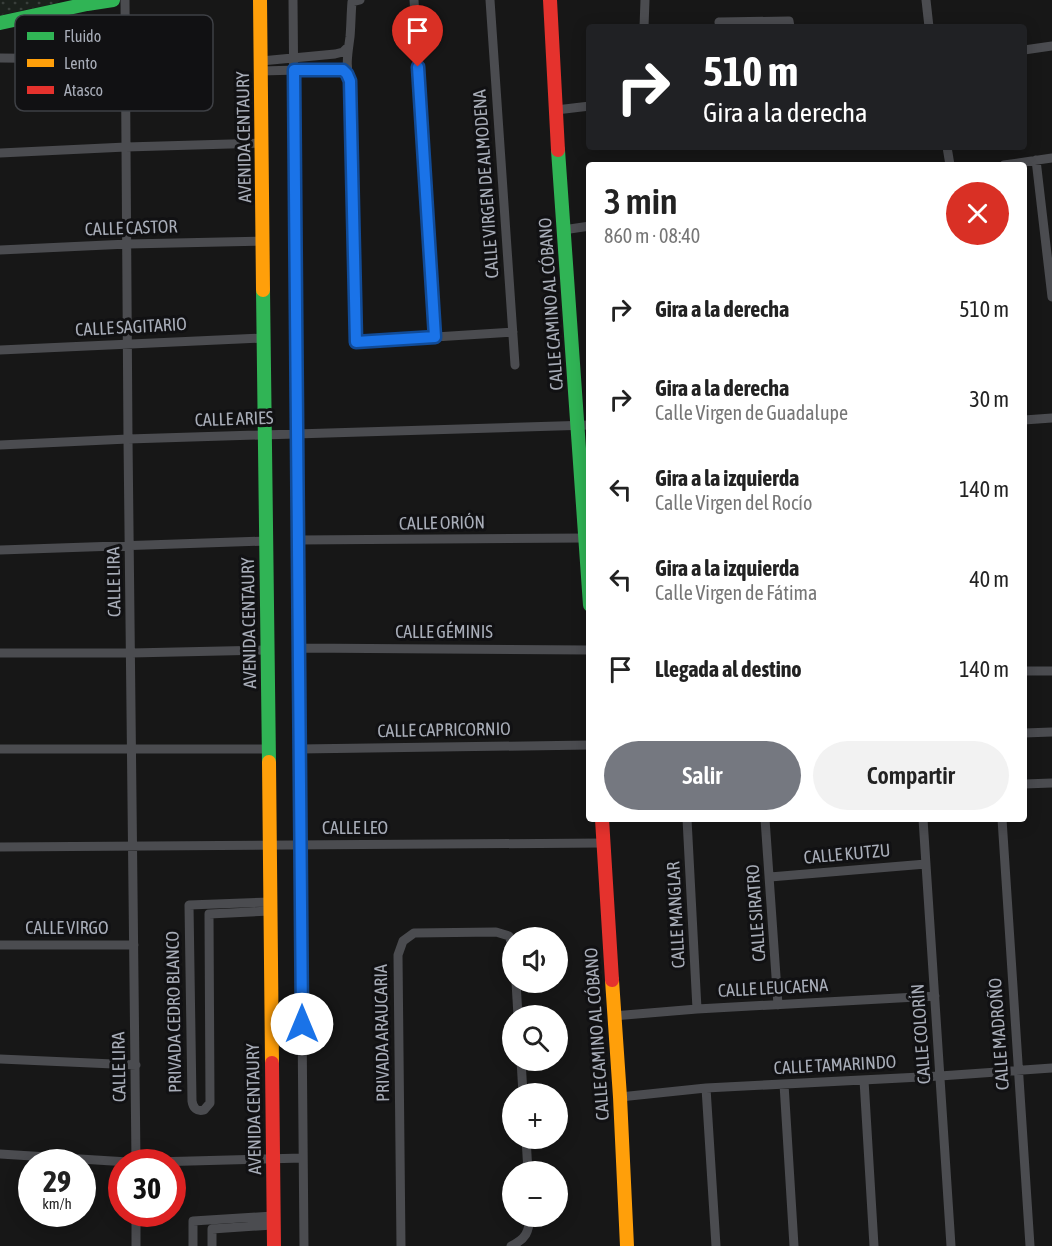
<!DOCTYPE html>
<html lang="es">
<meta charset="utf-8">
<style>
:root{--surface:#fff;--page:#f2f2f2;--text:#222;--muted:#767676;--accent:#757880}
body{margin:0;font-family:"Asap Condensed",sans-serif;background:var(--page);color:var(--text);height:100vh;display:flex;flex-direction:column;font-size:22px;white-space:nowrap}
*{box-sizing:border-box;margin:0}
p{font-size:20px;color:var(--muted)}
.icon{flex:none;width:33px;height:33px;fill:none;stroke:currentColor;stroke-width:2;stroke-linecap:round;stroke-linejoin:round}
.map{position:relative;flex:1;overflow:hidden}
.sheet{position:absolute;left:586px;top:162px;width:441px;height:660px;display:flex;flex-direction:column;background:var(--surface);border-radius:6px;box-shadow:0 3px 15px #0003}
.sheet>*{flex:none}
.banner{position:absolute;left:586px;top:24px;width:441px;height:126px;border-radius:6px;box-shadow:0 3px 15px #0003;background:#202124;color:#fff;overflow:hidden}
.controls{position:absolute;left:502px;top:927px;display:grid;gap:12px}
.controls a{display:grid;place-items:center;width:66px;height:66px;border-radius:50%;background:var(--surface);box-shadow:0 3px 15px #0003;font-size:30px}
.speed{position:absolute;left:18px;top:1149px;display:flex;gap:12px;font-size:30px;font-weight:700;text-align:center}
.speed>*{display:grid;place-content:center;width:78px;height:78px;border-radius:50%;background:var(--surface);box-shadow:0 3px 15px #0003;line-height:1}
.speed small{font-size:15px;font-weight:400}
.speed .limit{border:9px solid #d22;background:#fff;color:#111}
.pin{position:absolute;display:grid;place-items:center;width:51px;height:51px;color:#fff;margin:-62px -26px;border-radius:50% 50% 50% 0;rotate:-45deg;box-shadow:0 0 6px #0007}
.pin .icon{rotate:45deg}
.me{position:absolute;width:66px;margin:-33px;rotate:0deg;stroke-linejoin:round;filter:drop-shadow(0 0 4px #0008)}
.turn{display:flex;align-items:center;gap:21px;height:126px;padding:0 18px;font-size:27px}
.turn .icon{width:78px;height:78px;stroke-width:2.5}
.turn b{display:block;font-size:42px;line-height:51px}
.round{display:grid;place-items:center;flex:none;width:63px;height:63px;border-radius:32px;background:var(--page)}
.summary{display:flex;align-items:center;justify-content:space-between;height:102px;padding:0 18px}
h1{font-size:36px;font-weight:600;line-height:45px}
.action{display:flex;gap:12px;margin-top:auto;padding:12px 18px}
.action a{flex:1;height:69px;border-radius:36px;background:var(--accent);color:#fff;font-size:24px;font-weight:600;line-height:69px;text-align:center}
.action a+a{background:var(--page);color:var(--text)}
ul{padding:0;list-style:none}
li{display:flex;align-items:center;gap:18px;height:90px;padding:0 18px}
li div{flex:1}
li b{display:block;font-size:22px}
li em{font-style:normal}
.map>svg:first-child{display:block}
</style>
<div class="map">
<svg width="1052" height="1246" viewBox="0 0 1052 1246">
<defs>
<pattern id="park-dots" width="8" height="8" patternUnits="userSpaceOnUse" patternTransform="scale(1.5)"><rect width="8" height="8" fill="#1b211c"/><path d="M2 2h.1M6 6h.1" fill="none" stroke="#393f3b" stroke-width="1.8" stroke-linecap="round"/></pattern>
</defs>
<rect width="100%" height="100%" fill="#171717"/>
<path fill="url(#park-dots)" d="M0,0H60L58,3L0,15Z"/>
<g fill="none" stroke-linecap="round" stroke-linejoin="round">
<path stroke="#4b4c50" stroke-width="9" d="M125,0L128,439L136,1162
M293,0L304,1246
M360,0L352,2C351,13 351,26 350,37C348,52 345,67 350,82L356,342L513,332
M414,0L435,337
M490,0L515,365
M926,0L929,27
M644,27L645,0
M720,27L719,22L789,21L790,27
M1024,50L1052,46
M0,58L90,59
M261,61L335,54L343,52L348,47
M261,71L336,69L343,70L347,74
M556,110L590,106
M947,147L950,165
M0,153L126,147L262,143
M1036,160L1052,297
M1004,165L1052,158
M563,230L590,226
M0,250L128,244L263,241
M0,350L264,338
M1024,420L1052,418
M0,445L128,439L590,425
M298,540L586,538
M0,550L266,541
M299,648L590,650
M0,653H131L267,650
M1024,671H1052
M1024,733L1052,732
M0,749H268
M300,749L590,745
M1024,784L1052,783
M687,819L697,1009
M765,819L778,1005
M923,819L951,1246
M1002,819L1030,1246
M0,847L603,843
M770,877L926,864
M270,902L189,905L192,1101C193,1108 197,1112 204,1110L210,1103L209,914L270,911
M0,945H134
M516,982L518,1016
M613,1016L697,1009L935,996
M0,1059L136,1065
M521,1060L523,1094
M864,1080L874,1246
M784,1084L794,1246
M706,1088L716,1246
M620,1097L706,1088L940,1076L1052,1068
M526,1138L528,1172
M0,1154L128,1162
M154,1162L303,1158
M136,1246V1214
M193,1246V1221L273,1216
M212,1246V1229L273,1225
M401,1246L398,955L403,941L414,933L496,932L509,936L513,946
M511,1246C526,1239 529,1232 530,1216"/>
<path stroke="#30b455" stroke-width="14" d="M0,23L87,4L113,0
M558,150L590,605
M263,290L269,762"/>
<path stroke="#ff9f0a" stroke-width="14" d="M260,0L263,290
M269,762L272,1063
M612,980L620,1097L627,1246"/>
<path stroke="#e5322d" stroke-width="14" d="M550,0L558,150
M602,819L612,980
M272,1063L274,1246"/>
</g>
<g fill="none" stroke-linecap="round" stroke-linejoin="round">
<defs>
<path id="route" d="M302,1024L294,70H343L347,74L350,81L356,342L435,337L418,67"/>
</defs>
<use href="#route" stroke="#114b97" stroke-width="15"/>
<use href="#route" stroke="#1a73e8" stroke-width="10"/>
</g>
<g text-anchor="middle" stroke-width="6" stroke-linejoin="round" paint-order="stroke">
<g font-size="18" fill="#a8adb8" stroke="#111113">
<text transform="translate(244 137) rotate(-91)" y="6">AVENIDA CENTAURY</text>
<text transform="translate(486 184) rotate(-94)" y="6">CALLE VIRGEN DE ALMODENA</text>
<text transform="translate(131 228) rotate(-2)" y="6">CALLE CASTOR</text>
<text transform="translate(551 304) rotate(-94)" y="6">CALLE CAMINO AL CÓBANO</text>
<text transform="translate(131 327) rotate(-3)" y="6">CALLE SAGITARIO</text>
<text transform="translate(234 419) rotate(-2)" y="6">CALLE ARIES</text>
<text transform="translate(442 523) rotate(-1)" y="6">CALLE ORIÓN</text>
<text transform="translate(114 582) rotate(-91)" y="6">CALLE LIRA</text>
<text transform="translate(249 623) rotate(-91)" y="6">AVENIDA CENTAURY</text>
<text x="444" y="638">CALLE GÉMINIS</text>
<text transform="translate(444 730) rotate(-1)" y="6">CALLE CAPRICORNIO</text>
<text x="355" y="834">CALLE LEO</text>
<text transform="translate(847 854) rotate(-5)" y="6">CALLE KUTZU</text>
<text transform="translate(756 913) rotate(-94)" y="6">CALLE SIRATRO</text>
<text transform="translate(676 915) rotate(-93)" y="6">CALLE MANGLAR</text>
<text x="67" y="934">CALLE VIRGO</text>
<text transform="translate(773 988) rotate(-3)" y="6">CALLE LEUCAENA</text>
<text transform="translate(174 1012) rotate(-91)" y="6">PRIVADA CEDRO BLANCO</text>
<text transform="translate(382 1033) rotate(-91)" y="6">PRIVADA ARAUCARIA</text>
<text transform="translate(597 1034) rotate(-94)" y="6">CALLE CAMINO AL CÓBANO</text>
<text transform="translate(921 1034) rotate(-94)" y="6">CALLE COLORÍN</text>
<text transform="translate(999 1034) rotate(-94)" y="6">CALLE MADROÑO</text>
<text transform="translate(835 1065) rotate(-3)" y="6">CALLE TAMARINDO</text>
<text transform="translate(119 1067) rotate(-91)" y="6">CALLE LIRA</text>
<text transform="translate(254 1109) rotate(-91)" y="6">AVENIDA CENTAURY</text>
</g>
</g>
<rect x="15" y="15" width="198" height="96" rx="9" fill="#111113" stroke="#3e4045" stroke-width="1.5"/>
<rect x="27" y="32" width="27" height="8" fill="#30b455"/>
<rect x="27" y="59" width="27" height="8" fill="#ff9f0a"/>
<rect x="27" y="86" width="27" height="8" fill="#e5322d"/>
<g font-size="16" fill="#a8adb8">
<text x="64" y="42">Fluido</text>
<text x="64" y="69">Lento</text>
<text x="64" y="96">Atasco</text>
</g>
</svg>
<div class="controls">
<a><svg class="icon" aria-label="sound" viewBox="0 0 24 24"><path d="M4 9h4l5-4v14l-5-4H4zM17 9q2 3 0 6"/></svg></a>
<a><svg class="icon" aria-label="search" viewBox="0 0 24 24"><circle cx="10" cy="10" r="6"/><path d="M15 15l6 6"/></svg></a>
<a>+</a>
<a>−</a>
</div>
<div class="speed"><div>29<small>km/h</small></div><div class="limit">30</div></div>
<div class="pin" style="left:418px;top:67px;background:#d93025"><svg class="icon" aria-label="arrive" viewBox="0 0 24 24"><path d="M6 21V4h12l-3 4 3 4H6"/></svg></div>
<svg class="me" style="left:302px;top:1024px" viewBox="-20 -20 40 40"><circle r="19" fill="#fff"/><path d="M0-13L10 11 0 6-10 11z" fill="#1a73e8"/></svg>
<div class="banner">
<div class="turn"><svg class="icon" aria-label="right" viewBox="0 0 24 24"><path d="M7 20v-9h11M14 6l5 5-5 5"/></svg><div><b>510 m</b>Gira a la derecha</div></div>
</div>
<section class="sheet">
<div class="summary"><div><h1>3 min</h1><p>860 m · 08:40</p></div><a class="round" style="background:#d93025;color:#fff"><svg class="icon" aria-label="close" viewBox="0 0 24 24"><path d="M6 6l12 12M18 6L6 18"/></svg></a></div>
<ul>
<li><svg class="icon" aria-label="right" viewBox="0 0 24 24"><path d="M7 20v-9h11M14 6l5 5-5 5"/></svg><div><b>Gira a la derecha</b></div><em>510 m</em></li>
<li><svg class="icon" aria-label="right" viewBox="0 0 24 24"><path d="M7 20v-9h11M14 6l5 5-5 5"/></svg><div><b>Gira a la derecha</b><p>Calle Virgen de Guadalupe</p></div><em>30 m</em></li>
<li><svg class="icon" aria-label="left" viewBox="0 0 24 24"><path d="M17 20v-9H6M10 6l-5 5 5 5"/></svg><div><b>Gira a la izquierda</b><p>Calle Virgen del Rocío</p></div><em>140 m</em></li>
<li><svg class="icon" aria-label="left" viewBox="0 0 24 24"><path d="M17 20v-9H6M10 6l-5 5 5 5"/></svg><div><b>Gira a la izquierda</b><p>Calle Virgen de Fátima</p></div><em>40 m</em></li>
<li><svg class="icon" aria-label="arrive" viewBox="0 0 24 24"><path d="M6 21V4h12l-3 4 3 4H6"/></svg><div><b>Llegada al destino</b></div><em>140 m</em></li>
</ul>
<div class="action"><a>Salir</a><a>Compartir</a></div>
</section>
</div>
